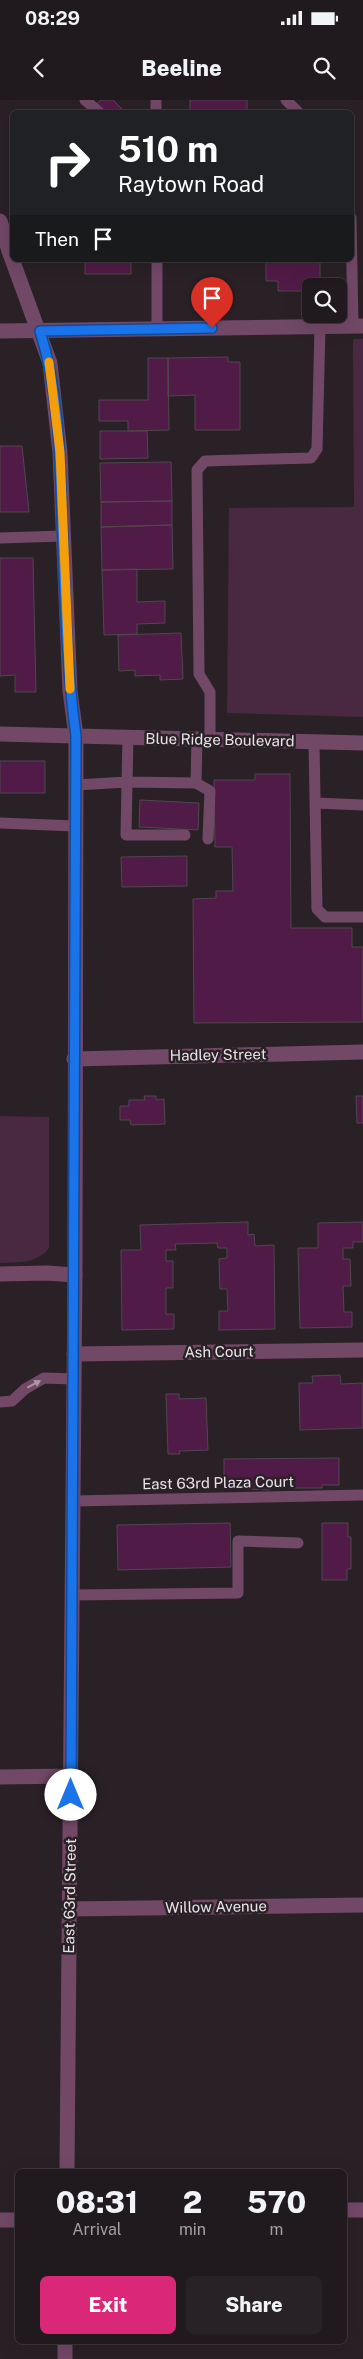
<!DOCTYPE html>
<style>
:root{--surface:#20191d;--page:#282226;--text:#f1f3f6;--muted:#a2a0a4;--line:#3d383b;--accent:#db2777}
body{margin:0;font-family:"Public Sans",sans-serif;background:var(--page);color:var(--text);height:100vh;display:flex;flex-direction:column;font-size:19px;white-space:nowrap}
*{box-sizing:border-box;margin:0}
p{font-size:16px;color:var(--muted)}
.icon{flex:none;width:28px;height:28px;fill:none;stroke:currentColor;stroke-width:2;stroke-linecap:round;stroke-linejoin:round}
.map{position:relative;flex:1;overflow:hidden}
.details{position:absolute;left:15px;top:2069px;width:332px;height:175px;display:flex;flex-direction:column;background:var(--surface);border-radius:8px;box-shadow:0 5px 20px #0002,0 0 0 1px var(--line)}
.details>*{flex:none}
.hud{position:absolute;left:10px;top:10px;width:344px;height:152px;border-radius:8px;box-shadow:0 5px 20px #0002,0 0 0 1px var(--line);background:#202124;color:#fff;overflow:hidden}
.controls{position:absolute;left:302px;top:178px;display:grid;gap:10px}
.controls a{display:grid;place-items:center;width:45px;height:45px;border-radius:8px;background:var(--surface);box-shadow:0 5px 20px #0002,0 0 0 1px var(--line);font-size:25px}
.pin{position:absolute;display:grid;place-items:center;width:42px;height:42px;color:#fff;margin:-51px -21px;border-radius:50% 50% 50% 0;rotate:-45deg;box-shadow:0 0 5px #0007}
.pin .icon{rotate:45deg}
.me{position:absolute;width:55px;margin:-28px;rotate:0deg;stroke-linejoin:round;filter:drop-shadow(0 0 4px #0008)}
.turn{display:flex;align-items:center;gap:18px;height:105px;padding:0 25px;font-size:22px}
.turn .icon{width:65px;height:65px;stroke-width:2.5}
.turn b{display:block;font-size:35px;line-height:42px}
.then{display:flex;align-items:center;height:48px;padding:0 25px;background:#0003;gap:10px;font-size:19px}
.eta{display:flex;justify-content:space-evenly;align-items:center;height:85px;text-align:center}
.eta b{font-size:30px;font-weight:800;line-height:35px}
.primary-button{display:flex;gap:10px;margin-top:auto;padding:10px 25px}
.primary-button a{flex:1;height:58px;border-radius:8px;background:var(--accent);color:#fff;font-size:20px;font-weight:800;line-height:58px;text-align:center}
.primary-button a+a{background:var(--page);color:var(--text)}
.status{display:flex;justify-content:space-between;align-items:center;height:35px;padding:0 25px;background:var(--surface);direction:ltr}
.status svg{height:14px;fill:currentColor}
header{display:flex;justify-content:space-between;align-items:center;height:65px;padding:0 25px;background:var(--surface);font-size:22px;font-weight:800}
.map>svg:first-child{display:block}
</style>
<div class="status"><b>08:29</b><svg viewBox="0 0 49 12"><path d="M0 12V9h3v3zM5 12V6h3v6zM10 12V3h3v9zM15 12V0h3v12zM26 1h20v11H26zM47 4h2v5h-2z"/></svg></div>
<header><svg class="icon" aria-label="back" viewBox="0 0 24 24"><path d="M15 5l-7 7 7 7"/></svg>Beeline<svg class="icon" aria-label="search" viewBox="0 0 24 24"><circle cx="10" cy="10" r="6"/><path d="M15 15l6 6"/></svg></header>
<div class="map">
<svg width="363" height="2259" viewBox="0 0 363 2259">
<rect width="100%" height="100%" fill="#2a2127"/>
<path fill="#492941" d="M353,239H363V617L227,613L229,408L354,407Z
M0,1016L49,1017V1148C36,1164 19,1162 0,1163Z"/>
<path fill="#511b47" stroke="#50474e" d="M101,0H113L125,12H88Z
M190,0H247V12H190Z
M85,160H131V174H85Z
M266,160H320V186H311V191H278V181H266Z
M228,257V262H240V330H195V295L168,296V258Z
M148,258H168L169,330L128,331V321H99V300H148Z
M100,331H147L148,358L100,359Z
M0,346H22L29,412H0Z
M171,362L172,401L101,402L100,363Z
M172,401V425L101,427V402Z
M172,425L173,469L102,470L101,427Z
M0,458H33L36,592H15V575L0,576Z
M137,469V502L165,501V523L137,524V534L104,535L102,470Z
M181,533L183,579L160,580V575L135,576V570L119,571L118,535Z
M0,661H45V693H0Z
M255,674H290L291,828H352V847H363V922L194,923L193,799L216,798V791H233L232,747H215L214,680H255Z
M140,700L199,703L198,730L139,727Z
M187,756V786L122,787L121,757Z
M144,996H156V1000L164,999L165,1024L131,1025L130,1020H120V1006H129V1000H145Z
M356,996H363V1023H357Z
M248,1122V1135L254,1134L255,1146L274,1145L275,1229L219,1230V1211H228L227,1189H220L219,1159L227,1158V1148H218L217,1143L175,1144L176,1150H166V1161H173V1188H166V1214H174V1229L122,1230L121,1150H141L140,1125Z
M363,1122V1142H353V1148H343V1159H350L351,1186H343L344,1212H352V1227L300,1228L298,1148H318V1123Z
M340,1275L341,1284L363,1283V1328L300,1330L299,1283H313L312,1276Z
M166,1294H179V1299L206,1298L208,1350L179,1351L180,1354H168Z
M339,1358V1385H322V1388H293L294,1385H270V1390L224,1388V1359Z
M230,1423L231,1467L118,1470L117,1425Z
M322,1423H348V1437H351V1469H347V1480H322Z"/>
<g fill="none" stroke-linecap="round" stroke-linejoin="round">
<path stroke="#724867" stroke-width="11" d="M85,0L99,12
M156,0V12
M286,0L298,12
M351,118L353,226
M157,160V229
M0,438L63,436
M128,637L127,682L196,683L197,639
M210,640V592L199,574L197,370L205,361L311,358L317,349L320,227
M314,642L317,809L325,817H363
M196,683L210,691L208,739
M76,685L127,682L126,735H185
M315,703L363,705
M0,723L75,726
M0,1302L12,1301L25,1289L44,1278L74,1279
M73,1401L363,1395
M72,1495L238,1493V1441L298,1443"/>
<path stroke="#724867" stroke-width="15" d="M0,231L363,226
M0,634L76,636
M74,959L363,952
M0,1174L47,1173L75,1175
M74,1254L363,1250
M0,1677L71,1676
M69,1809L363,1805
M345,2110H363
M0,2120H18"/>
<path stroke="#724867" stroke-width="15" d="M0,121L9,151L50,263L60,353L70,591L76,636L75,1175L67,2071
M76,636L363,643
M65,2259V2241"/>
</g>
<defs><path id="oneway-solid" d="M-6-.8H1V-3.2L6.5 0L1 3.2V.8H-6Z" transform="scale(1.25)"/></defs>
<use fill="#ae96a7" href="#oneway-solid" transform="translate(34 1284) rotate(-28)"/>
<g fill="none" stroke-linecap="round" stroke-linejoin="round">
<defs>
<path id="route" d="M71,1695L76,636C66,565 65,491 62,419C60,356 59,292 40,231L212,228"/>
</defs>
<use href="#route" stroke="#114b97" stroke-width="12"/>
<use href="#route" stroke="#1a73e8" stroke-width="9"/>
<path stroke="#f59e0b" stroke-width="9" d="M49,262L60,352L70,589"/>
</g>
<g text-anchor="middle" stroke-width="5" stroke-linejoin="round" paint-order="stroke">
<g font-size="15" fill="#e9e3e7" stroke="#2a2127">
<text transform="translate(220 640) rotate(1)" y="5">Blue Ridge Boulevard</text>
<text transform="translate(218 955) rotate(-1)" y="5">Hadley Street</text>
<text transform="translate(219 1252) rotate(-1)" y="5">Ash Court</text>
<text transform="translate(218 1383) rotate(-1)" y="5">East 63rd Plaza Court</text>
<text transform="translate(70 1796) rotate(-89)" y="5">East 63rd Street</text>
<text transform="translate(216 1807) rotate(-1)" y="5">Willow Avenue</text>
</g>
</g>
</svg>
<div class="controls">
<a><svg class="icon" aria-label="search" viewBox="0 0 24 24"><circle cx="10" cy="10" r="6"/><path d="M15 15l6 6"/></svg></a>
</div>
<div class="pin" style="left:212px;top:228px;background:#d93025"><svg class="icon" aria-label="arrive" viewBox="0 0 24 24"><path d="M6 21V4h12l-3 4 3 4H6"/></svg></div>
<svg class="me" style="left:71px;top:1695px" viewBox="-20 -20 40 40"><circle r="19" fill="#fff"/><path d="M0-13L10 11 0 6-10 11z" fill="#1a73e8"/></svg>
<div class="hud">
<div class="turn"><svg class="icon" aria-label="right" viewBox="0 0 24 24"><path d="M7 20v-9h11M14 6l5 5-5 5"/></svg><div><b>510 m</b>Raytown Road</div></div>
<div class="then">Then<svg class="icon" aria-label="arrive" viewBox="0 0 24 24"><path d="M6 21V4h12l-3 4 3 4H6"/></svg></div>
</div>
<section class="details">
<div class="eta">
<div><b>08:31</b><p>Arrival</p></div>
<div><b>2</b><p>min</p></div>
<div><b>570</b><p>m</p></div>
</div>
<div class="primary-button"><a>Exit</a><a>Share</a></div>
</section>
</div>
